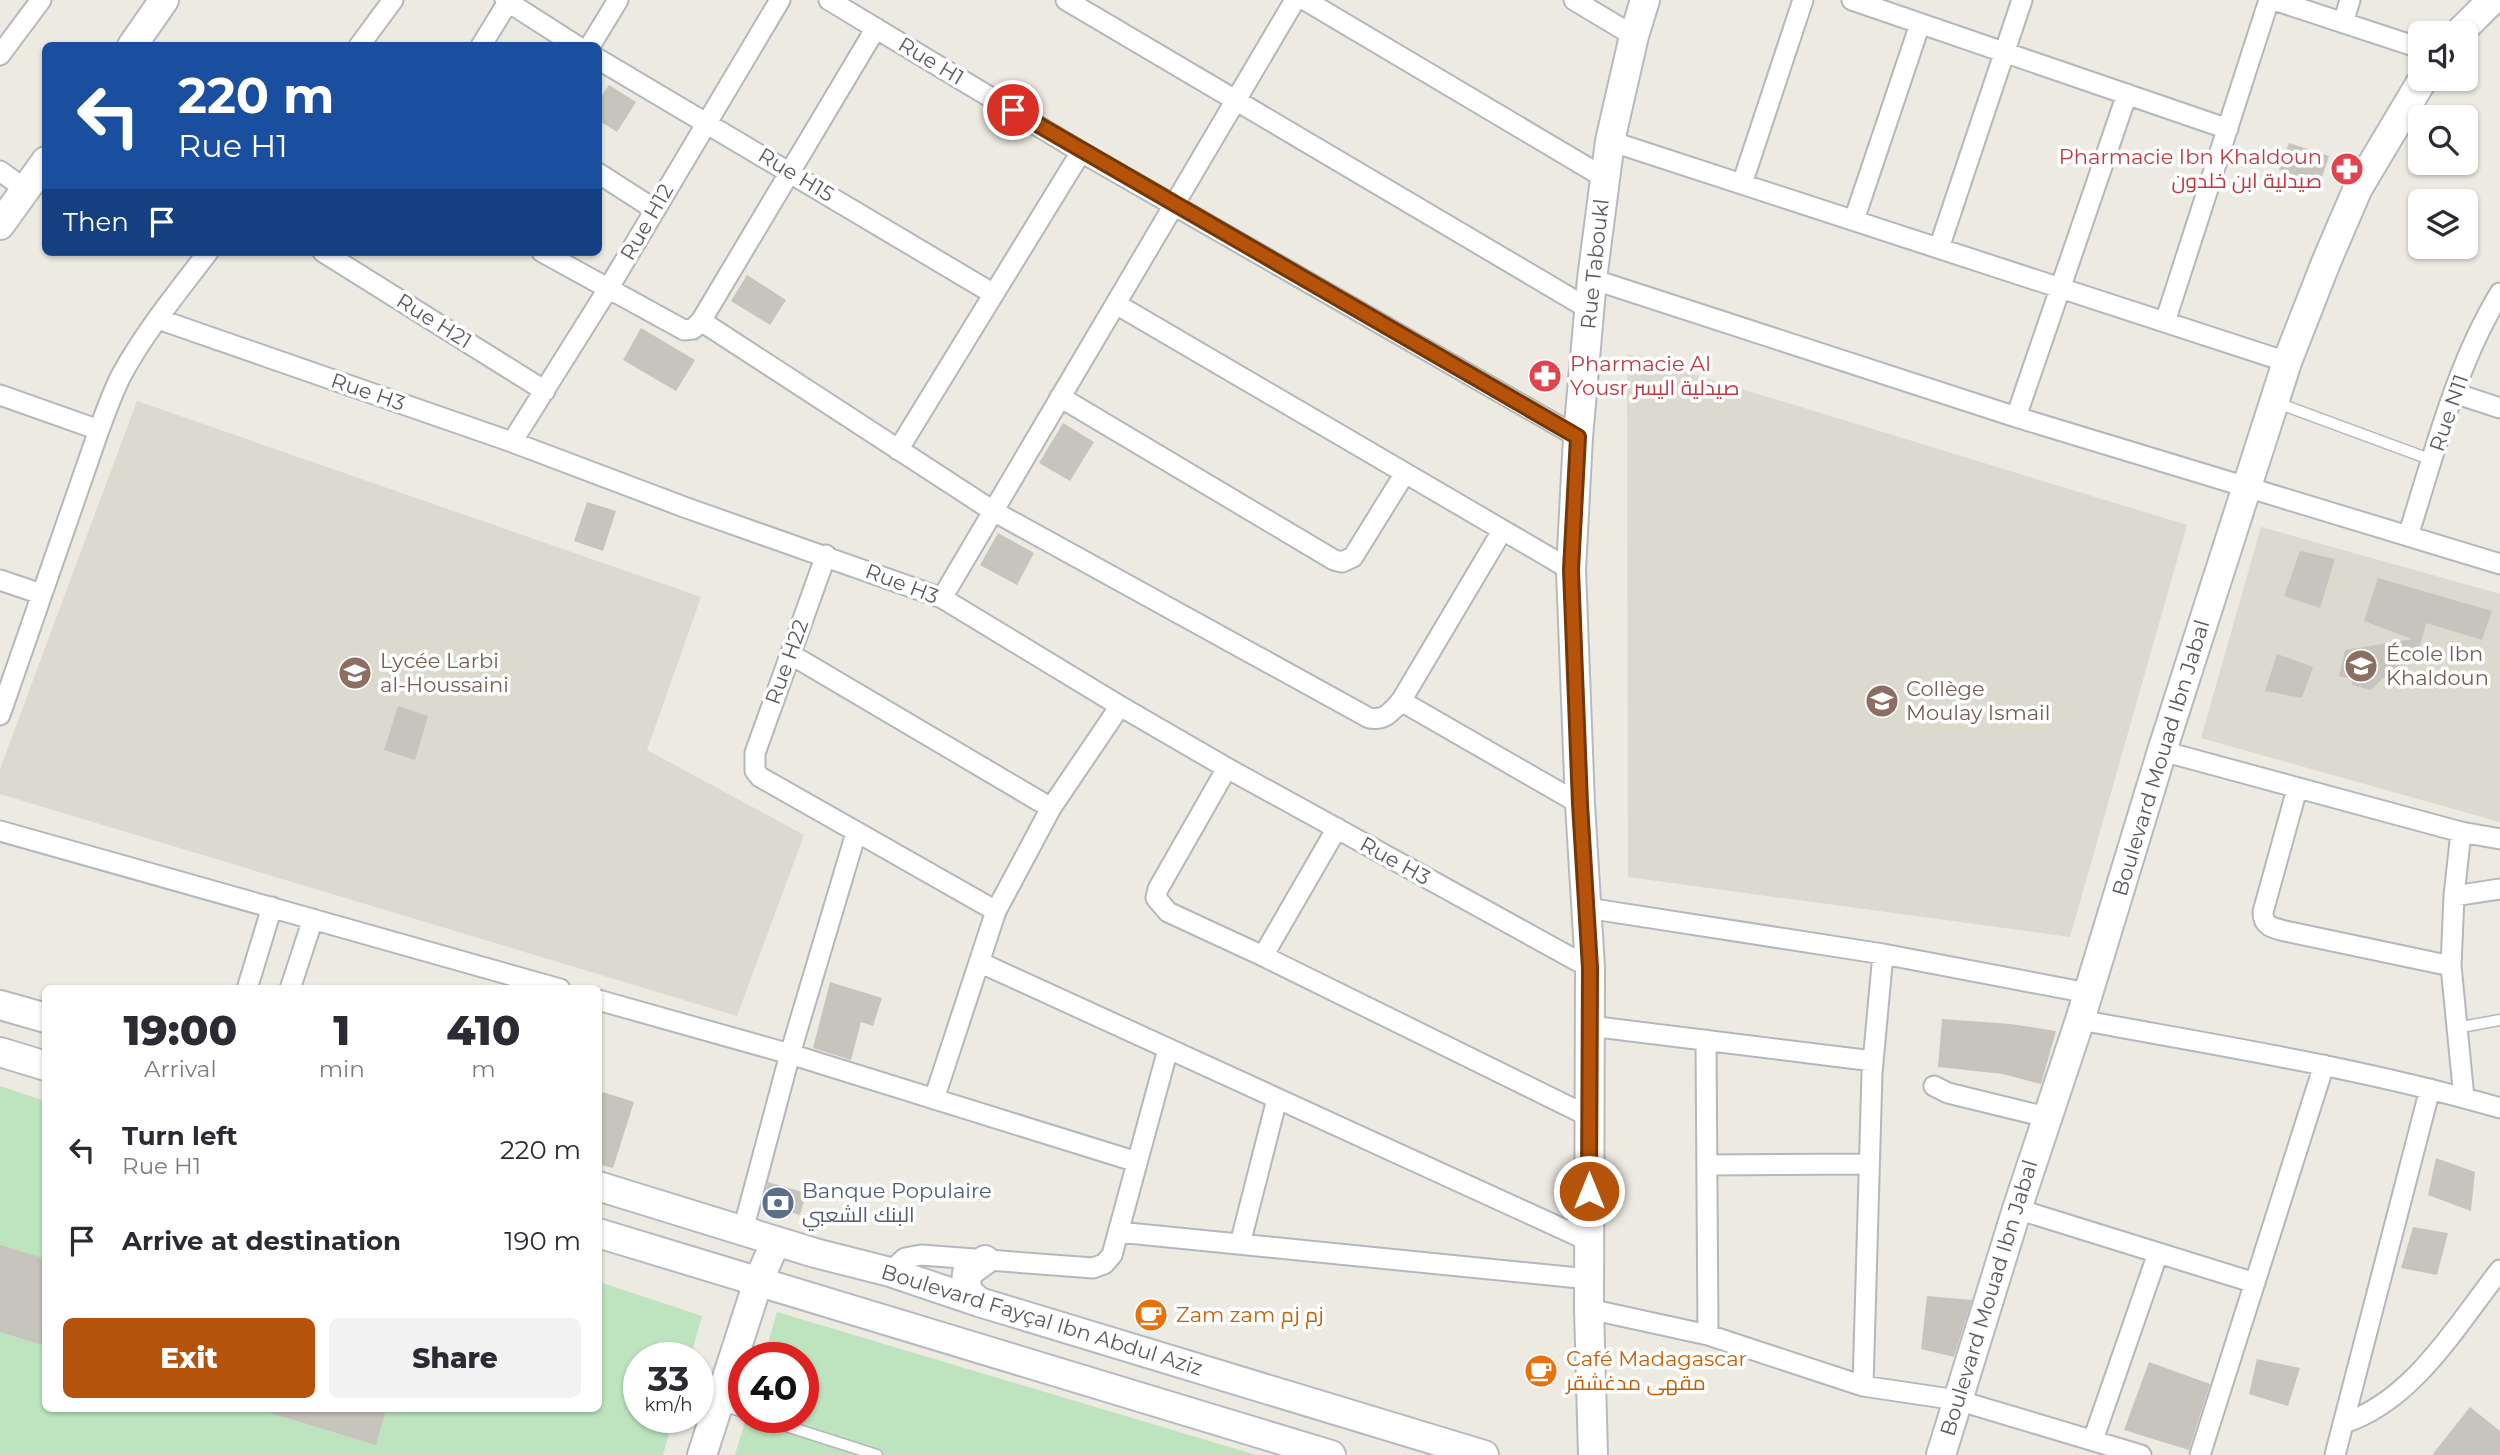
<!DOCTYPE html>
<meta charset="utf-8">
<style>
:root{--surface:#fff;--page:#f2f2f3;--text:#2b2b33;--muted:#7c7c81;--accent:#b45309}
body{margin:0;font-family:Montserrat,Cairo,sans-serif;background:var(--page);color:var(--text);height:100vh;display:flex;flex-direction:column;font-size:26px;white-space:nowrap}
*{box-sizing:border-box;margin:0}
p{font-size:23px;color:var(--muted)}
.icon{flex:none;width:38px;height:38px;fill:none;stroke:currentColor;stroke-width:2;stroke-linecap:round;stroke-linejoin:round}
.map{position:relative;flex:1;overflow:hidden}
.drawer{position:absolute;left:42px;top:985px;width:560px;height:427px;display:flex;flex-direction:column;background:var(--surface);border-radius:10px;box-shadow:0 2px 5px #0004}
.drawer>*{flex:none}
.banner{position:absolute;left:42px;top:42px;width:560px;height:214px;border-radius:10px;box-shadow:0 2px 5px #0004;background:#1a4fa0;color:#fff;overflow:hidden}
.fabs{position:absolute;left:2408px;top:21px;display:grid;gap:14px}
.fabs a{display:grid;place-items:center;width:70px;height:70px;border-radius:10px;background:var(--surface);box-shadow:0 2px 5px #0004;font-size:35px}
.speed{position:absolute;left:623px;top:1342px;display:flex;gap:14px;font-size:35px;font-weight:700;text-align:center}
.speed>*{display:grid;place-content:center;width:91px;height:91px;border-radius:50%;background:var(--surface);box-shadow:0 2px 5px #0004;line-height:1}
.speed small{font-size:18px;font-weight:400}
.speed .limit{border:10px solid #d22;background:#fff;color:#111}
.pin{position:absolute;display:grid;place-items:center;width:60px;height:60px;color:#fff;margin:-30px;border:4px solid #fff;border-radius:50%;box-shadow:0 2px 7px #0007}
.me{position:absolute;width:77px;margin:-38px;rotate:0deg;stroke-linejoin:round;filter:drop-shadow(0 0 5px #0008)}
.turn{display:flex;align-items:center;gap:24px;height:147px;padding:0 21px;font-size:32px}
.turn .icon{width:91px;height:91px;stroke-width:2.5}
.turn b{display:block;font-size:49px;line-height:60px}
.then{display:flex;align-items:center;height:66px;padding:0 21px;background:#0003;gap:14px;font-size:26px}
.eta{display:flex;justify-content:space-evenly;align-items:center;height:119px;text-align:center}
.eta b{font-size:42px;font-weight:800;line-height:49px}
.action{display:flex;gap:14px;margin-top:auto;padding:14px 21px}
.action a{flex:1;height:80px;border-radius:10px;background:var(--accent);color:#fff;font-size:28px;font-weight:800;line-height:80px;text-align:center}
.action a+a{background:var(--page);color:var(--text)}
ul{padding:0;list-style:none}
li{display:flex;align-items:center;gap:21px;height:91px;padding:0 21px}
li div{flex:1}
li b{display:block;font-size:26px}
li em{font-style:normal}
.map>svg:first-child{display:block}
</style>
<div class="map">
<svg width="2500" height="1455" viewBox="0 0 2500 1455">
<rect width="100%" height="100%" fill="#eceae1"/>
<path fill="#dcd9cf" d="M1627,354L2187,525L2070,937L1628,877Z
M137,401L701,597L647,750L804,835L737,1016L0,794V769Z
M2261,527L2500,594V822L2201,738Z"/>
<path fill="#bde4bf" d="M0,1086L45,1101L46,1409H598L599,1282L702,1316L690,1358H639V1418H673L663,1455H0Z
M777,1312L1256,1455H735L746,1418H803V1358H764Z"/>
<path fill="#c7c4be" d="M609,85L636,102L617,132L598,120V101Z
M2289,143L2329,156L2320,183L2279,170Z
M747,275L786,300L770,325L731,301Z
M641,328L695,360L676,391L623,360Z
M1063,423L1094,442L1070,481L1039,463Z
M587,502L616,511L603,551L574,541Z
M998,533L1034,553L1017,585L980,565Z
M2300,551L2335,559L2320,608L2284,596Z
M2378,578L2492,611L2482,640L2426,623L2417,657L2401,658L2395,682L2383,678L2371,690L2352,685V679L2339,676L2345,650L2412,639L2364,621Z
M2277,654L2313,667L2302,698L2265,691Z
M398,706L428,716L415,760L384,750Z
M830,982L882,998L873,1026L861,1022L851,1060L813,1048Z
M1942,1019L2011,1024L2056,1031L2041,1084L2003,1074L1938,1067Z
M603,1092L634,1102L613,1168L598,1164V1106Z
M2436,1158L2475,1172L2471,1211L2428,1195Z
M768,1182L806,1193L800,1215L763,1204Z
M2413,1227L2448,1233L2437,1275L2401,1268Z
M0,1245L46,1259V1346L0,1332Z
M1927,1296L1972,1300L1954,1357L1921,1349Z
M2257,1359L2300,1368L2288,1406L2249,1394Z
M2149,1362L2210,1384L2189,1450L2124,1430Z
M2470,1407L2500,1431V1455H2432Z
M272,1409H386L376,1445L271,1413Z"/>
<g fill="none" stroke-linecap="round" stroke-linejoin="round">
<defs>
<path id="lane" d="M2275,402L2432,460
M2456,1028L2500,1020
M721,1405L744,1412
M761,1418L877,1455"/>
<path id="street" d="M505,0L577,46
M829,0L1081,152L1578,437
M1066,0L1589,309
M1305,0L1605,178
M1574,0L1634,36
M1852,0L2228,129
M2274,0L2420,48
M2343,23L2350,0
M359,46L393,0
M481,46L508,2
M590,46L618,0
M0,55L41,0
M598,59L992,293
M1610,141L2287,362
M0,171L25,189
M598,173L654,209
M1742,184L1803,0
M1854,220L1920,24
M1939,248L2022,0
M323,252L545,391
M542,252L684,330L693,329L701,321L876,28
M1592,279L2016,417L2500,564
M1116,304L1571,570
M158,319L512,442L684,507L942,598L1120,706L1227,768L1590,968
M701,321L993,511L1369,718C1385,721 1391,712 1401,701L1502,531
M2165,322L2269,0
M2454,393L2500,408
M0,395L99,430
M1060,397L1334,560L1342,562L1353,557L1405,473
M2016,417L2127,94
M512,442L608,289L780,0
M898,450L1081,152
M2408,536C2434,455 2455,367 2500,293
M826,555L755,753V771L760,777L996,911
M0,580L41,594
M942,598L1295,0
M790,654L1051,808
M1401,701L1580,804
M0,715L99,430C106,411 113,391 122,374C146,330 178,292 208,252
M2162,751L2461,832L2500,839
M1227,768L1158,889L1156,898L1168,912L1263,956L1590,1117
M2297,789L2263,912C2263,926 2272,928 2285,931L2451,966
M0,831L560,989
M2461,832L2454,896L2451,966L2464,1098
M2454,896L2500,889
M1587,908L1883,954L2088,993
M1263,956L1337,828
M979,962L1589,1241
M247,989L272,907
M290,989L313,919
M598,1000L790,1054L1137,1162
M2080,1020C2220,1046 2362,1068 2500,1108
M1590,1026L1873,1061
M1706,1040L1708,1335
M1934,1086L1948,1093L2046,1117
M934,1099L996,911L1051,808L1120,706
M1707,1165L1869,1164
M2017,1209L2255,1283
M743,1230L790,1054L856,833
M1118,1232L1589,1279
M1240,1244L1277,1099
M890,1272L905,1258L921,1255L1093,1268L1104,1264L1112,1255L1168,1049
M1589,1309L1708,1335L1863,1386L1957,1400L2141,1455
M1863,1386L1872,1073L1883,954
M2344,1423C2413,1401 2457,1325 2500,1270
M2093,1440L2158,1253
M2200,1455L2324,1065
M2335,1455L2430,1089"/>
<path id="secondary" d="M2459,33L2492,0
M132,46L164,0
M0,225L46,161
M0,1005L46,1018
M0,1052L46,1066
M598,1186L815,1253L890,1272L979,1302L1484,1455
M598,1233L1331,1455
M979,1302L966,1290L967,1273L985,1260
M702,1455L758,1282L776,1241
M1593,1455L1589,1309L1590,968L1580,804L1571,570L1578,437L1592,279L1610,141L1634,36L1645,0
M1941,1455L2017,1209L2080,1020L2162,751L2287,362L2327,260L2358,188L2423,79"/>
</defs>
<use href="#lane" stroke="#b4b7bb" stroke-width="13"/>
<use href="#street" stroke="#b4b7bb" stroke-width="23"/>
<use href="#secondary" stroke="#b6bac0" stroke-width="32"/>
<use href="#lane" stroke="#fff" stroke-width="10"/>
<use href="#street" stroke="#fff" stroke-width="19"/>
<use href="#secondary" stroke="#fff" stroke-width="28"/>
</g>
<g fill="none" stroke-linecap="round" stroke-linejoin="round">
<defs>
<path id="route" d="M1013,110L1578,437L1571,570L1580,804L1590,968L1589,1191"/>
</defs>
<use href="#route" stroke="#753606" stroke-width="18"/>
<use href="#route" stroke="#b45309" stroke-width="12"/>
</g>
<defs>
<symbol id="pharmacy-disc" viewBox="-11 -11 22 22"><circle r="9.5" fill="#e0444e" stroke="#fff"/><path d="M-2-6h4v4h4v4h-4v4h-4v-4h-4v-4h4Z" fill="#fff"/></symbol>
<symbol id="school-disc" viewBox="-11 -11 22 22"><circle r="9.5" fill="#8d6e63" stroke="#fff"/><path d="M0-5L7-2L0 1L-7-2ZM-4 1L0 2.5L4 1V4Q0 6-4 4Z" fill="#fff"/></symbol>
<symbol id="bank-disc" viewBox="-11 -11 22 22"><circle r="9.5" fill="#5c6f8a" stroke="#fff"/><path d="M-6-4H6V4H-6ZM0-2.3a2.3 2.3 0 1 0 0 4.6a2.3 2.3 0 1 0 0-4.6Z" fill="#fff"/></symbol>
<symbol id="cafe-disc" viewBox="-11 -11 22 22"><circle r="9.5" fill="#e8710a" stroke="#fff"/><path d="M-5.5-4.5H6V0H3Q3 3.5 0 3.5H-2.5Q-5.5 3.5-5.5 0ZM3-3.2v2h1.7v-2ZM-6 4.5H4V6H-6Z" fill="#fff"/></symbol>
</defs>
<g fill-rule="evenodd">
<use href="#pharmacy-disc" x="2328" y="150" width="38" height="38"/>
<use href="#pharmacy-disc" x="1526" y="357" width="38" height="38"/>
<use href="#school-disc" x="2342" y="647" width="38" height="38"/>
<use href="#school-disc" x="336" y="654" width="38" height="38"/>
<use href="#school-disc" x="1863" y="682" width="38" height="38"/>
<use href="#bank-disc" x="759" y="1184" width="38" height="38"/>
<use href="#cafe-disc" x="1132" y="1296" width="38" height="38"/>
<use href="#cafe-disc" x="1522" y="1352" width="38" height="38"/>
</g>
<g text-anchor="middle" stroke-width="7" stroke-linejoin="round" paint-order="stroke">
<g font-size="21" fill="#595d62" stroke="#fff">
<text transform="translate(931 61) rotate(31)" y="7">Rue H1</text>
<text transform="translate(796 175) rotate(31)" y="7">Rue H15</text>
<text transform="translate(647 222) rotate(-60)" y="7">Rue H12</text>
<text transform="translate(1595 264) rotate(-84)" y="7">Rue Taboukl</text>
<text transform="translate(434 321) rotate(32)" y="7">Rue H21</text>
<text transform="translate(368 392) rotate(19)" y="7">Rue H3</text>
<text transform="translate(2449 413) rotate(-71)" y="7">Rue N11</text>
<text transform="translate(902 584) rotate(21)" y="7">Rue H3</text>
<text transform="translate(787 662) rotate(-70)" y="7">Rue H22</text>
<text transform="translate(2161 758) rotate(-73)" y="7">Boulevard Mouad Ibn Jabal</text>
<text transform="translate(1395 861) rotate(29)" y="7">Rue H3</text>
<text transform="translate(1989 1298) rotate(-73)" y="7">Boulevard Mouad Ibn Jabal</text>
<text transform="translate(1042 1320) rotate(17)" y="7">Boulevard Fayçal Ibn Abdul Aziz</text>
</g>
<g font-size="21" fill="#be3a42" stroke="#fff" text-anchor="end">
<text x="2322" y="164">Pharmacie Ibn Khaldoun<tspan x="2322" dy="24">صيدلية ابن خلدون</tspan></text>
<text x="1570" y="371" text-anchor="start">Pharmacie Al<tspan x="1570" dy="24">Yousr صيدلية اليسر</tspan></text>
</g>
<g font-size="21" fill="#785e54" stroke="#fff" text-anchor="start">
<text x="2386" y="661">École Ibn<tspan x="2386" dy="24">Khaldoun</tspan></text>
<text x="380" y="668">Lycée Larbi<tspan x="380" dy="24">al-Houssaini</tspan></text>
<text x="1906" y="696">Collège<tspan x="1906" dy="24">Moulay Ismail</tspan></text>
</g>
<g font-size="21" fill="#4e5e75" stroke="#fff" text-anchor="start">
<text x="802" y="1198">Banque Populaire<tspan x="802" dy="24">البنك الشعبي</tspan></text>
</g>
<g font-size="21" fill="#c56008" stroke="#fff" text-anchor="start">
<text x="1176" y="1322">Zam zam زم زم</text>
<text x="1566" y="1366">Café Madagascar<tspan x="1566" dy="24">مقهى مدغشقر</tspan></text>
</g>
</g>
</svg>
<div class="fabs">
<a><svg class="icon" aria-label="sound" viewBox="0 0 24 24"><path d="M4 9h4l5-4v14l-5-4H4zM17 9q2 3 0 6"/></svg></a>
<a><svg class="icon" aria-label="search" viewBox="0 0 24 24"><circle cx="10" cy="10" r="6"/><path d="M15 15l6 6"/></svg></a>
<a><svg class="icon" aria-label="layers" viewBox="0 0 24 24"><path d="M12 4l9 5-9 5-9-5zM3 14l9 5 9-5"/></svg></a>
</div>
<div class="speed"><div>33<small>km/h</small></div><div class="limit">40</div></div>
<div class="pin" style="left:1013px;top:110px;background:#d93025"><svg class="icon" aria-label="arrive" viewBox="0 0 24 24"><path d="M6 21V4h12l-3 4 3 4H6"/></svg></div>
<svg class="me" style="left:1589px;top:1191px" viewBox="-20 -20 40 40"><circle r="17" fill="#b45309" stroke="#fff" stroke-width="3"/><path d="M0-11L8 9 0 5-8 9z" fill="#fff"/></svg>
<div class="banner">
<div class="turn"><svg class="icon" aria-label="left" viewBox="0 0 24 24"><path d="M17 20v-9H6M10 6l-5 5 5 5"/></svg><div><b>220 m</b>Rue H1</div></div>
<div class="then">Then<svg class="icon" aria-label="arrive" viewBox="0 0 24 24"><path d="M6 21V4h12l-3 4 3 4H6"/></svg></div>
</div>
<section class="drawer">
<div class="eta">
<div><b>19:00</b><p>Arrival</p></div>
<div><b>1</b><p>min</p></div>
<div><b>410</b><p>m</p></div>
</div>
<ul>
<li><svg class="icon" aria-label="left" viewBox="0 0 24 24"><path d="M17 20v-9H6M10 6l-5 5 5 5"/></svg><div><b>Turn left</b><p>Rue H1</p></div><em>220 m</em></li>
<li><svg class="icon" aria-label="arrive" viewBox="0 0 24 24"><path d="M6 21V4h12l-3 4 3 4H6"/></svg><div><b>Arrive at destination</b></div><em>190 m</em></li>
</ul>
<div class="action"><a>Exit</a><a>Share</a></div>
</section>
</div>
